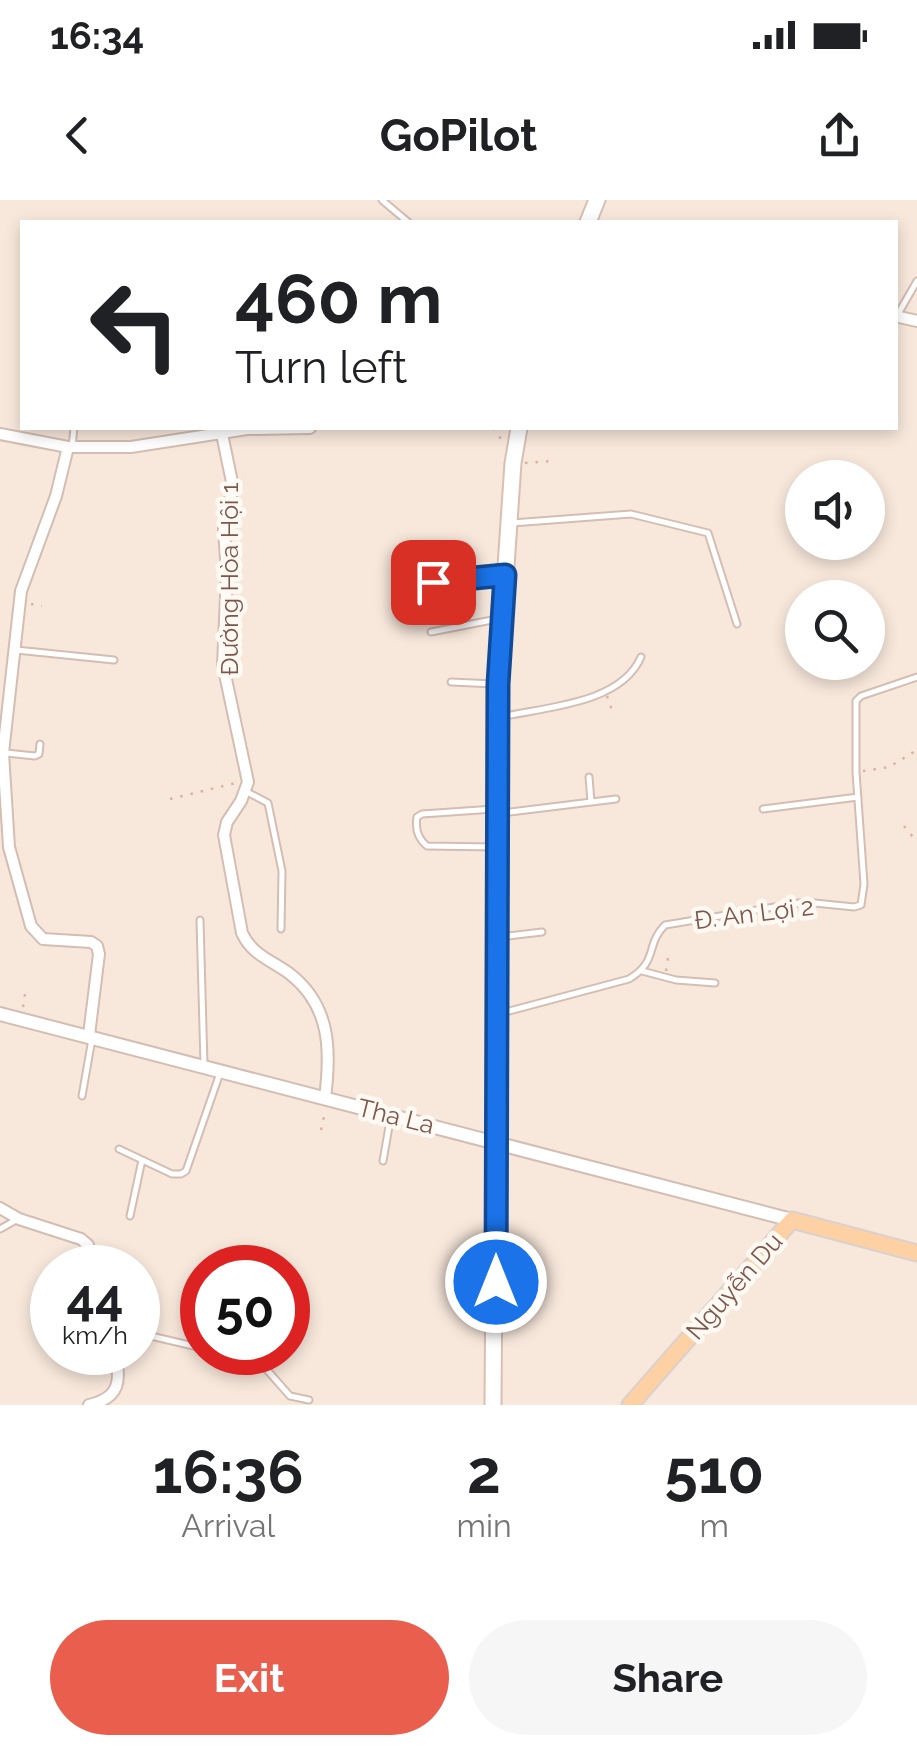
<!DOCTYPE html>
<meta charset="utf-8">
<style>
:root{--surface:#fff;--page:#f6f6f6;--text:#202124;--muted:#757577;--accent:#ea5e4e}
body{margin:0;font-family:Raleway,sans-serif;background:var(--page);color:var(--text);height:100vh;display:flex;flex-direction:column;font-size:38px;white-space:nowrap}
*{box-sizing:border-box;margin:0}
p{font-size:32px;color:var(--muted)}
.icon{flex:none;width:55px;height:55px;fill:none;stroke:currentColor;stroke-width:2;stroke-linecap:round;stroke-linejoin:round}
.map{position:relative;height:1205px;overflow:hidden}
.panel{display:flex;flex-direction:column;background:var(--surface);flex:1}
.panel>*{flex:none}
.hud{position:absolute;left:20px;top:20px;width:878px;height:210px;border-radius:0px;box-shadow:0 5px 15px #0003;background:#fff;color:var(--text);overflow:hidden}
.tools{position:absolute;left:785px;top:260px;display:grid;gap:20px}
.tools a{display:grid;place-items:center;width:100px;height:100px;border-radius:50%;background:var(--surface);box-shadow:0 5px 15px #0003;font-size:50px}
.speed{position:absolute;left:30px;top:1045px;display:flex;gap:20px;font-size:50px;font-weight:700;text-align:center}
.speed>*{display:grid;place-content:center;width:130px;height:130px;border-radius:50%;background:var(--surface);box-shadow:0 5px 15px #0003;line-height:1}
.speed small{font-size:25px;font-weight:400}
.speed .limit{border:15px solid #d22;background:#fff;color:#111}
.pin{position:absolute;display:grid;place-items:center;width:85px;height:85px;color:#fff;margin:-42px;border-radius:20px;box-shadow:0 5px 15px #0006}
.me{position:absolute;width:110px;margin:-55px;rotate:0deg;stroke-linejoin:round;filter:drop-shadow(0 0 8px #0008)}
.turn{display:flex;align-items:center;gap:35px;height:210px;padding:0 50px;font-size:45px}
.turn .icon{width:130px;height:130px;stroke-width:2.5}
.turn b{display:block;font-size:70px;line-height:85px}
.eta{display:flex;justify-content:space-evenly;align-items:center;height:170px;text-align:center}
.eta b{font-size:60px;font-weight:700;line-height:70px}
.cta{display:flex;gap:20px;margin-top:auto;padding:20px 50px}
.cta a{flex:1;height:115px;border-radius:60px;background:var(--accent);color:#fff;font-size:40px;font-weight:700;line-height:115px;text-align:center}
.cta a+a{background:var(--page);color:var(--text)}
.status{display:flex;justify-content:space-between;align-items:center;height:70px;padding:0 50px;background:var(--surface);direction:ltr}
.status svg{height:28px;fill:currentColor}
header{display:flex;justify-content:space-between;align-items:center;height:130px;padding:0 50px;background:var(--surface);font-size:45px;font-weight:700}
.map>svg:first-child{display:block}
</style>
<div class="status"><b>16:34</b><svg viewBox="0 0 49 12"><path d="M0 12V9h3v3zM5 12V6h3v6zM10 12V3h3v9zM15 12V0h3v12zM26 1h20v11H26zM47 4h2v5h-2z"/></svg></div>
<header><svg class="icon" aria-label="back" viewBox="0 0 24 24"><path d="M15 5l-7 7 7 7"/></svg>GoPilot<svg class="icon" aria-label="share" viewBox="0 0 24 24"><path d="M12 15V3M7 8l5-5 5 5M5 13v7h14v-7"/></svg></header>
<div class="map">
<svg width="917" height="1205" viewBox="0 0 917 1205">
<rect width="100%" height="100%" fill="#fdf4ec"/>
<path fill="#f8e8dc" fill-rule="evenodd" d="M0,0H917V1205H0ZM22,22H895V228H22ZM802,278H868V342H802ZM802,398H868V462H802ZM52,1068H138V1152H52ZM202,1068H288V1152H202Z"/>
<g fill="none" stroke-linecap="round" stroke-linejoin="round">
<defs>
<path id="service" d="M382,0L408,22
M898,114L917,81
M72,247L74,228
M512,323L631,314L708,333L737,424
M423,359L430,378L438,384L502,375
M431,432L497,419
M16,450L114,460
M451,482L495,484
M501,517C545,507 621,504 641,457
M6,553L35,556L39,554L40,544
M589,577L591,602
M247,592L268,603L282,671L281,729
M494,609L422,614L417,617C415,629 418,639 427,646L495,647
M763,609L858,597
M502,613L616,599
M200,720L204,865
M500,737L542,732
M642,771L676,780L715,783
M498,814L629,779C659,761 645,745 665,725L805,702L854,707L861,705L864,684L856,572V501L861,496L917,477
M82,896L92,839
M119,949L172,974H181L186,971L220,873
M383,961L391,915
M130,1016L142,960
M0,1029L16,1020
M138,1133L202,1148
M220,1152L260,1162L290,1196L309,1200"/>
<path id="minor" d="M895,116L917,121
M0,234L68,247H131L247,229L310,228
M222,234L233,287L224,329L227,374L223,465L248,582L241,601L227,622L224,635L242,733C252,755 271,760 290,774C331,806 331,851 325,898
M68,247L56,296L21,391L3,553L9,647L31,726L43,739L91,742L97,746L99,754L89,835
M0,1008L19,1019L81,1039L88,1045L92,1068
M89,1205C120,1198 122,1180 114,1152"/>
<path id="tertiary" d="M0,814L792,1020"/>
<path id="secondary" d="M588,22L597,0
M493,1205L498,484L513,263L519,228"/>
<path id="primary" d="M630,1205L792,1020L917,1053"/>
</defs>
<use href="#service" stroke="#d4bdb2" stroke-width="9"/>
<use href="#minor" stroke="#d4bdb2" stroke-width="14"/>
<use href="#tertiary" stroke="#d4bdb2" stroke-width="16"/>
<use href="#secondary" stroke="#d9beb2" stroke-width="19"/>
<use href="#primary" stroke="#dad0cd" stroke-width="19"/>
<path stroke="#dab2a4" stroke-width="2.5" stroke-dasharray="2.5 8" stroke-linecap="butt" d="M493,228L502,240
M525,263L552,261
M31,404L42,406
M607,496L613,513
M863,571L889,567L917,550
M170,599L236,583
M904,626L917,642
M666,771L668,758
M23,807L25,794
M321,930L325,912"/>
<use href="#service" stroke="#fff" stroke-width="5"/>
<use href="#minor" stroke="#fff" stroke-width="10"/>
<use href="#tertiary" stroke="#fff" stroke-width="12"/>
<use href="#secondary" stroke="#fff" stroke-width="15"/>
<use href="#primary" stroke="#fdd1a3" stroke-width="15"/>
</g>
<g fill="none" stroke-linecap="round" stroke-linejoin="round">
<defs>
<path id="route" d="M433,382L505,375L498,484L496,1082"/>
</defs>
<use href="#route" stroke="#114b97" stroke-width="25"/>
<use href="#route" stroke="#1a73e8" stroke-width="18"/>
</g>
<g text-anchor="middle" stroke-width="9" stroke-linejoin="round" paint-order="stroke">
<g font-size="25" fill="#7b574c" stroke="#fff9f3">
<text transform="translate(229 379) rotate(-90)" y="9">Đường Hòa Hội 1</text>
<text transform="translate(754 713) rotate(-7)" y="9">Đ. An Lợi 2</text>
<text transform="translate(396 916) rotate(14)" y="9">Tha La</text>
<text transform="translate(734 1086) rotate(-49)" y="9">Nguyễn Du</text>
</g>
</g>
</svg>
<div class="tools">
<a><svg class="icon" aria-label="sound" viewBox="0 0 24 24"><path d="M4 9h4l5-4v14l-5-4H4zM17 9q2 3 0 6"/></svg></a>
<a><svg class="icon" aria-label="search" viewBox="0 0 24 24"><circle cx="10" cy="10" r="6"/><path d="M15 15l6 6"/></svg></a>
</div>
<div class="speed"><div>44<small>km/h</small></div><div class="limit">50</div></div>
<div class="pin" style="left:433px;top:382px;background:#d93025"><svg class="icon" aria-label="arrive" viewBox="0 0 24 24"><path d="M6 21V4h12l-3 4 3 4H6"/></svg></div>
<svg class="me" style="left:496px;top:1082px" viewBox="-20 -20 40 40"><circle r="17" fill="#1a73e8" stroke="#fff" stroke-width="3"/><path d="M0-11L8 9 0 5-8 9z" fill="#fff"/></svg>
<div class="hud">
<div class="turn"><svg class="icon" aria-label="left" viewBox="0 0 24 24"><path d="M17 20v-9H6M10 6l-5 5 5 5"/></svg><div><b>460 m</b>Turn left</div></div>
</div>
</div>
<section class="panel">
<div class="eta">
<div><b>16:36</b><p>Arrival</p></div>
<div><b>2</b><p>min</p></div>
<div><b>510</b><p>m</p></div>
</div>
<div class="cta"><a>Exit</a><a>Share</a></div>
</section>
